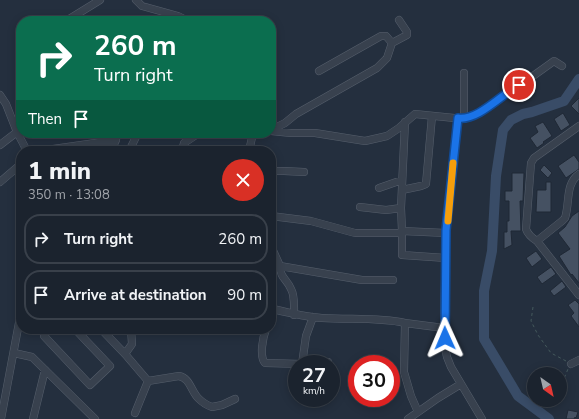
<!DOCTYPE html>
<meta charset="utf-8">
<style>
:root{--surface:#1b232e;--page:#242b36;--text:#f1f3f6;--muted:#a0a4aa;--line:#39404a}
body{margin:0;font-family:"Nunito Sans",sans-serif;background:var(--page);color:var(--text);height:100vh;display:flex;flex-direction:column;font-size:15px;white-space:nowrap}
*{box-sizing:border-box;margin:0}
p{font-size:13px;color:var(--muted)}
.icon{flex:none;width:22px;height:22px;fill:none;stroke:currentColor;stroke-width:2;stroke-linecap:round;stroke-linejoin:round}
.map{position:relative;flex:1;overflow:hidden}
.side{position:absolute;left:16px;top:146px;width:260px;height:188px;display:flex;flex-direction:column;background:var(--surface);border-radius:16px;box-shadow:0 2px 10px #0003,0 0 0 1px var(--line)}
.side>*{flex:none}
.top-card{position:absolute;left:16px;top:16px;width:260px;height:122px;border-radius:16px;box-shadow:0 2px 10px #0003,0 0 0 1px var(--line);background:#0b6e4f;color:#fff;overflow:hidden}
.needle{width:26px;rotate:146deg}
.fabs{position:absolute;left:527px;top:367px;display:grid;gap:8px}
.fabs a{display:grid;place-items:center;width:40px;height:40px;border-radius:50%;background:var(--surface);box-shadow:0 2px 10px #0003,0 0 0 1px var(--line);font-size:20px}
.speed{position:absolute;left:288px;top:355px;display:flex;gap:8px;font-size:20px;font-weight:700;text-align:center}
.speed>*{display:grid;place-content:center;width:52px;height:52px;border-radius:50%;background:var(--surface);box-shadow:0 2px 10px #0003,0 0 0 1px var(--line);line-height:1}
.speed small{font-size:10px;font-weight:400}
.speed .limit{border:6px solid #d22;background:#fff;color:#111}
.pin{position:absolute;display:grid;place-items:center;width:34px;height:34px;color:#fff;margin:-17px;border:2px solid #fff;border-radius:50%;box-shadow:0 1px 4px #0007}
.me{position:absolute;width:44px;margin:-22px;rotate:359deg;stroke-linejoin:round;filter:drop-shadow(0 0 3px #0008)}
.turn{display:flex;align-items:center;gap:14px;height:84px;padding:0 12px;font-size:18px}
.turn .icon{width:52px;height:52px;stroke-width:2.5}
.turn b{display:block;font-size:28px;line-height:34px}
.then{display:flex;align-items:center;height:38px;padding:0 12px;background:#0003;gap:8px;font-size:15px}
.round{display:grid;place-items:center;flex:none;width:42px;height:42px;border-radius:21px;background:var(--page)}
.summary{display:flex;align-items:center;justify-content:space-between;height:68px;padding:0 12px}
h1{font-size:24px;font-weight:800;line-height:30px}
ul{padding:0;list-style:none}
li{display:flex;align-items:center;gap:12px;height:50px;margin:0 8px 6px;padding:0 4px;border:2px solid var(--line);border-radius:16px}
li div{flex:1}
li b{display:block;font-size:15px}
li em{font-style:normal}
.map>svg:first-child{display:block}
</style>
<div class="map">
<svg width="579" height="419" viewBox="0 0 579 419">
<rect width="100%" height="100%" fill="#242f3e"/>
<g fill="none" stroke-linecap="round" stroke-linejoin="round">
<path stroke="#394c67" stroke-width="10" d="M549,419L518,396L484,339V291L492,251L496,176L503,130L511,120L523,114L532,112L564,101L579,79"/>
</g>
<path fill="#455162" stroke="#1f2835" d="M579,98V114L571,106Z
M563,113L570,125L561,131L554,119Z
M543,122L552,136L543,142L544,143L537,148L530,138L538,132L535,126Z
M574,155L579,162V169L566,178L558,166Z
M544,165L552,173L548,178L540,170Z
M512,173H524L523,201H520L521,231H511L512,245L504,249V232H507V221H509V201H505V191H512Z
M546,182H551V212H536L537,190H546Z
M579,211V283L572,274L571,275L559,256L570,249L558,233L565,227L572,216Z
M536,251L542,259L532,267L526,258Z
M551,267L556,274L542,284L537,277Z
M562,281L566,287L554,296L550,291Z
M575,300L579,304V327L571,316L574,313L568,305Z
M568,410L578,412L576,418L575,417L574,419H566Z"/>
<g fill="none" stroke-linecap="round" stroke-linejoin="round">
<defs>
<path id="minor" d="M136,0L142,6L178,16L188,21
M66,21L100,0
M319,71L381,36H386L392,43
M0,95L6,104L17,132L27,151
M458,118L446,230L444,328L445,348L447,357L451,367L482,419
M464,119V73
M579,126L534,158L531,163L526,229C528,235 532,238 537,241L579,295
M271,130L285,123L296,114L377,68L387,58L392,43L407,35V32L399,20
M271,131L291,133H315L365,141L387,136L399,128L415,114L464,119L481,112L512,89L526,81L554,61L562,66
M0,145L17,132
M39,151L116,140
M111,151L116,140
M129,151L138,133
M182,151L184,143L199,133
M249,151L253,133
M271,171H284L304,172
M0,182L21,164
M379,188L402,180
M402,190L421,186L426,184L432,116
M360,207L386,210L401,208L405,122
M401,208L402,231L446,233
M271,216L311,221L355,233H402
M402,231V255L446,258
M537,241L562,221L565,218C570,203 565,184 579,174
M271,246L280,266L362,280H393
M280,266C280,278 287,279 291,289C295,296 294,306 294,315
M271,316L273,309C289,313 305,317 322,318C350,320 378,317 405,323L404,372L411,396L418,412
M405,323L444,328
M49,329L44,336L90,385L110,366L75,329
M101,329L125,354L148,381L179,376C190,378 191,391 198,398C202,402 206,405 212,407L222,405L235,399
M266,329C263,337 259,356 265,363L303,364L328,362
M14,353L32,357L95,419
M125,354L132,344L131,329
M302,364L306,336L313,317
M571,364L579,360
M135,413L148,381
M1,419L21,312
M33,419L45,370
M408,419L438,398L461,384"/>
</defs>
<use href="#minor" stroke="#565f6c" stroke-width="8"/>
<path stroke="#44595c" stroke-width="1" stroke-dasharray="3 3" stroke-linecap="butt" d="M533,307L531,321L538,335L551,353L566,361
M561,389L563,381L568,369"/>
<use href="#minor" stroke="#38414e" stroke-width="7"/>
</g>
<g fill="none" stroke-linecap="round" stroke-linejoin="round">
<defs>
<path id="route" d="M445,338L446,230L458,118C478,121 502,94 519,85"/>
</defs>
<use href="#route" stroke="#114b97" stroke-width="10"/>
<use href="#route" stroke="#1a73e8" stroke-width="7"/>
<path stroke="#f59e0b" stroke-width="7" d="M448,221L453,163"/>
</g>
</svg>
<div class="fabs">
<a><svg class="needle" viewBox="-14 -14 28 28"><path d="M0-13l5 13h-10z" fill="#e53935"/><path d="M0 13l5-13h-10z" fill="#a0a4aa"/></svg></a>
</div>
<div class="speed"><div>27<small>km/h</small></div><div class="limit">30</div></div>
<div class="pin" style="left:519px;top:85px;background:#d93025"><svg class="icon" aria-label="arrive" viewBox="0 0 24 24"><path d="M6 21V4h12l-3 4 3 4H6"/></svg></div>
<svg class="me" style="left:445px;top:338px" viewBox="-20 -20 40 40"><path d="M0-17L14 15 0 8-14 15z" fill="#1a73e8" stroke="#fff" stroke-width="4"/></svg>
<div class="top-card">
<div class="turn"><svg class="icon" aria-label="right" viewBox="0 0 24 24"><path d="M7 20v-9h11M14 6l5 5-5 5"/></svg><div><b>260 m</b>Turn right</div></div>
<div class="then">Then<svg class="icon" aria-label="arrive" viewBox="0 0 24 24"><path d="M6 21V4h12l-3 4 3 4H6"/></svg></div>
</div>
<section class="side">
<div class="summary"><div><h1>1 min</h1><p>350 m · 13:08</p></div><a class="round" style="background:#d93025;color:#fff"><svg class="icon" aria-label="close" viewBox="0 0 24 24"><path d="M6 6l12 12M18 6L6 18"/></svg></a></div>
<ul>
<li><svg class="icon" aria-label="right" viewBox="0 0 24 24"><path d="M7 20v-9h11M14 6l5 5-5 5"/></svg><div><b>Turn right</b></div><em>260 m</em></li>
<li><svg class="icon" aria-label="arrive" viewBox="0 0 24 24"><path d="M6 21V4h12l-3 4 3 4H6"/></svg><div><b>Arrive at destination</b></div><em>90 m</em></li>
</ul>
</section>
</div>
